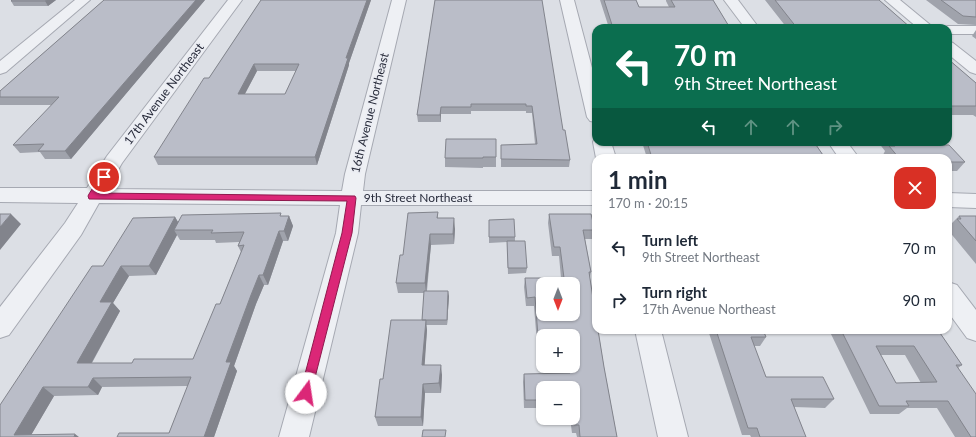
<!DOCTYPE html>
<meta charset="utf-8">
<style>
:root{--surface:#fff;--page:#f6f6f7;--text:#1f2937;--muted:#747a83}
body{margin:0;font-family:Lato,sans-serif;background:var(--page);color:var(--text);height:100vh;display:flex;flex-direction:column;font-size:15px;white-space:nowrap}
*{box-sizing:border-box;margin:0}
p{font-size:13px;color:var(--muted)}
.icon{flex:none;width:22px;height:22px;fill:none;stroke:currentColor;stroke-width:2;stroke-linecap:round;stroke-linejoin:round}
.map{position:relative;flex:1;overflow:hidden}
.details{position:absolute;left:592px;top:154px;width:360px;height:180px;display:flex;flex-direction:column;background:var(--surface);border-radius:12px;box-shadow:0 1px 3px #0004}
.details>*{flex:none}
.banner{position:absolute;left:592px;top:24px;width:360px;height:122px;border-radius:12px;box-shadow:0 1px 3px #0004;background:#0b6e4f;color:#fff;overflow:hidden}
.needle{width:26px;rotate:180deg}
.fabs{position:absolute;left:536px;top:277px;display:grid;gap:8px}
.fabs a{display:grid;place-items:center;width:44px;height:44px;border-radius:8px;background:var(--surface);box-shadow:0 1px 3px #0004;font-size:20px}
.pin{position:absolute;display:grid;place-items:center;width:34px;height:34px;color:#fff;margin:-17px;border:2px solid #fff;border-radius:50%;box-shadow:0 1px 4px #0007}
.me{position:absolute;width:44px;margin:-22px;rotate:14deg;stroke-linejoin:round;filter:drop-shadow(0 0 3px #0008)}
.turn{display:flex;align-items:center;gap:14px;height:84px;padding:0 16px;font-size:18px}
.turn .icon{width:52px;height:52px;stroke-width:2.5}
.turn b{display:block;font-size:28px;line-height:34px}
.lanes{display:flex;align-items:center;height:38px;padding:0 16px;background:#0003;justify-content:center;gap:20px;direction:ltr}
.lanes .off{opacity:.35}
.round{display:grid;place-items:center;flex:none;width:42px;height:42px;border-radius:12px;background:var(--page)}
.head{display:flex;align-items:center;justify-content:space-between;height:68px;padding:0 16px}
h1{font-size:24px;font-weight:700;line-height:30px}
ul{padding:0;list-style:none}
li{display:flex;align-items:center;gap:12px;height:52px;padding:0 16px}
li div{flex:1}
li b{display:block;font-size:15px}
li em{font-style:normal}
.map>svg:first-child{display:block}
</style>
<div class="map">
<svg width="976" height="437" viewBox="0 0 976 437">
<rect width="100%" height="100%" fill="#dcdfe5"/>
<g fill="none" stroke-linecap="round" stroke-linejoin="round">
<defs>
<path id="minor" d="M75,0H90L6,72L0,74V61Z
M228,0H242L122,163L107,189L342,191L345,174L392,0H406L365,174L363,191H596V205H361L358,233L309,437H279L336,233L340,205L99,203L81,235L9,335L0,338V307L65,223L78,203L0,202V188H87L107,156Z
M560,0H574L596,83V122L590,121L587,117Z
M724,0H738L759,28H745Z
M885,0H900L934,28H918Z
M948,26H976V34H948V28H942Z
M948,41L953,43L976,61V74L970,72L948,54Z
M595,138L596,142H611L616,158H596L593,142Z
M828,142H847L859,158H839Z
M948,193L976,194V208L948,207Z
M948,282L957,285L976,310V341L967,338L948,312Z
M635,330H661L688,437H658Z"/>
</defs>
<use href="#minor" stroke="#a6a9b2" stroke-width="2"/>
<use href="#minor" fill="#eef0f4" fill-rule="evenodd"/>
</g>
<path fill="#a0a3ac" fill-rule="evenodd" d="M12,0H56L48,6H14L11,1Z
M104,0H205L71,159H45L40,152L20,153L13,145L52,105H0V91Z
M261,0H371L349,63V65L317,165H158L154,157L209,78ZM257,71H296L285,94H245Z
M435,0L563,130L570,160L569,167H501V145L535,144L532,113H526V111H471V114H441V122H418L417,115Z
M600,0H636L639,7H669L666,1V0H713L730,28H609Z
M765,0H879L911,28H787Z
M926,0H976V25L958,24Z
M976,30V39L972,36Z
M948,59L976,83V117L973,115H948Z
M496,139V167H483V168L445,167V158Z
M642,142H814L825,158H647Z
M878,142H923L926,145L965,162L957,171H948V158H885L883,155L885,151Z
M438,212V218L455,229L454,244L431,245L427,291L449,296L447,325H426L427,330L424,365L442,375L441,393H425L423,426H378L375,417L383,379L422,320L424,293H398L396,283L403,255Z
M549,214L595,230L593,239H585L591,272L590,278L604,367L617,437H577L576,433H572L570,418H573V388H543V408H524L523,382L524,374L567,373L566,366H573V336H543V344H537L534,306H526L524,287L525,278H561L559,256H552L548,223Z
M282,216H289L293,226L288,241H283L268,285H264L256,304L234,366L237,371L214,437L169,433L188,386L102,387L98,395L54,396L31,435L0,437L103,266L175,217L178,222ZM177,235L180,240H215L216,243L239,242L238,246L241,252L220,304L193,359L132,363H92L120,311L113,303L129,276L156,275Z
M959,216H976V264L948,230V228L950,226H949Z
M489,220L515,237V241L527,268L526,273L508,274L507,242L489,243Z
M708,330H763L766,337L760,346H754L766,377L834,399L825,408L794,407L806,437H751L750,435H742Z
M829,330H938L962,365L958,368L976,437H955L937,408H907L899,414H870ZM880,355H905L921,383H896Z"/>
<path fill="#82848c" d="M47,0H56L48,6L45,1Z
M196,0H205L71,159L65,151Z
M367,0H371L349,63V65L317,165L315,157L346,58Z
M254,64L257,71L241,101L238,94Z
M441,107V122L440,115Z
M11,214L21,224L0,250V227Z
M289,216L293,226L288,241L284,231Z
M175,217L181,227L174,230L177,235L156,275L149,266Z
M454,218L455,229L454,244L453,234Z
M279,231L283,241L268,285L263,275Z
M430,234L431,245L426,293L425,283Z
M121,266L129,276L113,303L120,311L87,371L77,363L100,302Z
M259,275L264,285L256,304L234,366L237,371L214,437H204L226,362L251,295Z
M448,291L449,296L447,325V320Z
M426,320L427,330L424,375L422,365Z
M441,365L442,375L441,393L439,383Z
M93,378L102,387L98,395L88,387Z
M423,384L425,393L423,426L421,417Z
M43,387L54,396L30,437L14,435Z
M75,434L79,437H74Z"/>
<path fill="#babdc8" stroke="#82848c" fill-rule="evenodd" d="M12,0H47L45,1H11Z
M104,0H196L65,151H38L44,144L13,145L59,97H0V91Z
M261,0H367L346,58H348L315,157H154L204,78H209ZM254,64H299L285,94H238Z
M435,0H542L563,130H565L570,160L501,159V145L537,144L532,106H526V104H471V107H441L440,115H417Z
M604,0H636L639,7H675L671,0H713L730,28H693V27H688L687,26H649L650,28H613Z
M775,0H879L911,28H797Z
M941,0H976V17L963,16Z
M948,59L976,83V106H948Z
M446,139H496V157H483V158H445Z
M647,142H814L825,158H652Z
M892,142H923L926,145H949L965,162H948V158H899L889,146H895Z
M438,212L437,218H454L453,234H430L425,283H396L400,255H403L408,213Z
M281,213L280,216H289L284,231H279L263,275H259L251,295L226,362H231L204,437H117L119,433H169L191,377L93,378L88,387H43L14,435L75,434L74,437H0V405L92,266H103L133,218L175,217L149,266H121L100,302H112L77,363H132L134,359H193L216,304H220L244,245L238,246L244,232L211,233L213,230H174L182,215Z
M0,214H11L0,227Z
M549,214H591L595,230H583L591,272H589L596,318V330H598L604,367L617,437H580L579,425H574L573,416V388H543V400H525L524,374L570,373L569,366H573V336H565V335L538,336L535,297L527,298L525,278H564L560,247H554ZM543,284H573V314H543Z
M959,216H976V241L957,219H961Z
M514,219L515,237H489V220Z
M507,241H525L527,268H508Z
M424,291H448L447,320H422Z
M391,320H426L422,365H441L439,383L423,384L421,417H375L380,379H383Z
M716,330H763L766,337H751L766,377H823L834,399H791L806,437H760L757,428H748Z
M841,330H938L962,365H956L976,394V437H971L948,401H906L909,406H879ZM876,346H914L937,382L896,383Z
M423,430H446L445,437H422Z"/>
<path fill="#db2777" stroke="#8e194d" d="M104,174L108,177L98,193L355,196L356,198L352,233L310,397L306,399L301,397L300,393L342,233L347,201L89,199L88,196L89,194L101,175Z"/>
<g text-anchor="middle" stroke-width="3.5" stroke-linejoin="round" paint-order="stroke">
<g font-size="12" fill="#272b3a" stroke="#ebedf3">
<text transform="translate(164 94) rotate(-53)" y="4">17th Avenue Northeast</text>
<text transform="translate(370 113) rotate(-76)" y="4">16th Avenue Northeast</text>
<text x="418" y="202">9th Street Northeast</text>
</g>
</g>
</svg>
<div class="fabs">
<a><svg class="needle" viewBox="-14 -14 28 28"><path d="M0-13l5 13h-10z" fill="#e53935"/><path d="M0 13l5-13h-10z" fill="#747a83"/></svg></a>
<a>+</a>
<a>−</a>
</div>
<div class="pin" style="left:104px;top:177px;background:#d93025"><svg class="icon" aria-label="arrive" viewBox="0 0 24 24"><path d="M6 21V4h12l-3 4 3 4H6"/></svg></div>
<svg class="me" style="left:306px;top:393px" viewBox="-20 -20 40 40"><circle r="19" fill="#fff"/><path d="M0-13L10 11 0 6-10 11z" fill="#db2777"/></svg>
<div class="banner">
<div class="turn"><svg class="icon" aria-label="left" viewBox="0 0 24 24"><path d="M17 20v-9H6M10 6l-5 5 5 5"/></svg><div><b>70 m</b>9th Street Northeast</div></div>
<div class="lanes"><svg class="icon" aria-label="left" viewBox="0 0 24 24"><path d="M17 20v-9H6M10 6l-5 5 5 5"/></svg><svg class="icon off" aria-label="ahead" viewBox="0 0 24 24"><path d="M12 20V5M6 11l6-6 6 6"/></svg><svg class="icon off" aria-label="ahead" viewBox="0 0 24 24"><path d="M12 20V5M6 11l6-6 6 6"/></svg><svg class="icon off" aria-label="right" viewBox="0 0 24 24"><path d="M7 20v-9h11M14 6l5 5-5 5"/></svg></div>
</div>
<section class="details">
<div class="head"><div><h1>1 min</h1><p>170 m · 20:15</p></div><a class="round" style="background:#d93025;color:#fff"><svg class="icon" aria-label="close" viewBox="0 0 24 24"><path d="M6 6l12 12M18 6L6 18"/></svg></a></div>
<ul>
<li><svg class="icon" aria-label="left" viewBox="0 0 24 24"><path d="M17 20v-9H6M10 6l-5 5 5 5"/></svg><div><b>Turn left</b><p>9th Street Northeast</p></div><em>70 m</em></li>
<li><svg class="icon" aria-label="right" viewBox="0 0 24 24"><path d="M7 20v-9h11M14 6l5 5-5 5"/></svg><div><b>Turn right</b><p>17th Avenue Northeast</p></div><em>90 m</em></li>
</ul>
</section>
</div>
